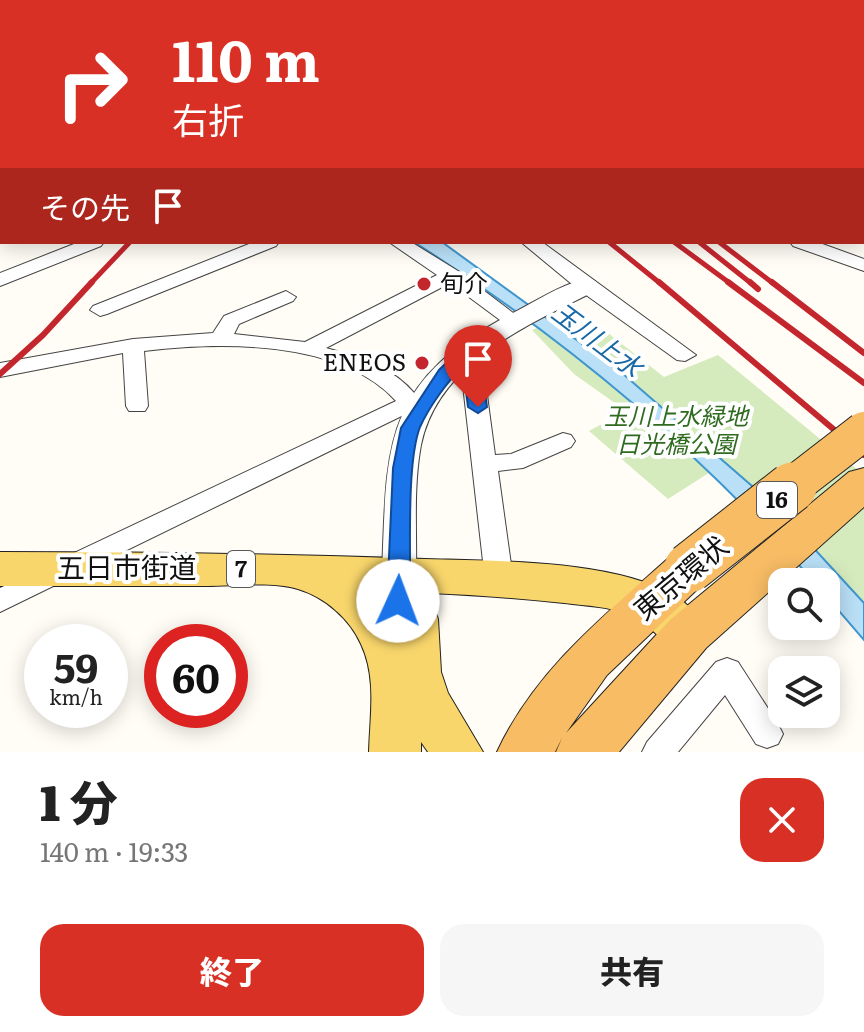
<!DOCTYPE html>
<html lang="ja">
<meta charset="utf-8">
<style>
:root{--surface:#fff;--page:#f6f6f6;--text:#222;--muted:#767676;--accent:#d93025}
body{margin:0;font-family:Literata,"Noto Sans JP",serif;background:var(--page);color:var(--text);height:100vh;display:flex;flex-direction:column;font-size:30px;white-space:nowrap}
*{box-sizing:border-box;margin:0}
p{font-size:26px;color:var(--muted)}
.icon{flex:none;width:44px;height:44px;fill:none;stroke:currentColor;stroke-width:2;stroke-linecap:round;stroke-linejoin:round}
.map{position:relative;height:752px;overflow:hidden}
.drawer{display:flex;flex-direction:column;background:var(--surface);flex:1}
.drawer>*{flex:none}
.hud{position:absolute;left:0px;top:0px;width:864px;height:244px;box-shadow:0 4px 20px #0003;background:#d93025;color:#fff;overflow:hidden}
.buttons{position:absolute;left:768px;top:568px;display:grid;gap:16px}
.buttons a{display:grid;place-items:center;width:72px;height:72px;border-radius:16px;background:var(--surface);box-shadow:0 4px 20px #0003;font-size:40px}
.speed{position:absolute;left:24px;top:624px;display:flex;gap:16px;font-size:40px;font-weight:700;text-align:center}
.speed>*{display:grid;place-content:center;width:104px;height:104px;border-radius:50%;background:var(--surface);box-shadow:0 4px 20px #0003;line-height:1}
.speed small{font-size:20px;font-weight:400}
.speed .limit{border:12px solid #d22;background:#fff;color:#111}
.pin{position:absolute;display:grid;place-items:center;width:68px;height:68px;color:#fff;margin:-82px -34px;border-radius:50% 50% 50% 0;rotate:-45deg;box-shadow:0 0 8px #0007}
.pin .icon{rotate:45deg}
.me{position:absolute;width:88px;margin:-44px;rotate:2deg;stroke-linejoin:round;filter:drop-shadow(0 0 6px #0008)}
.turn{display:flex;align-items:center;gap:28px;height:168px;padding:0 40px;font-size:36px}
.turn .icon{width:104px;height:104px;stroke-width:2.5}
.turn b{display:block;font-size:56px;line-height:68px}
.then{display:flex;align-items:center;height:76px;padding:0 40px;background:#0003;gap:16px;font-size:30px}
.round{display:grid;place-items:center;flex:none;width:84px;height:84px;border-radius:24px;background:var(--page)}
.head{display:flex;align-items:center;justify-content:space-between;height:136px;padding:0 40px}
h1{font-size:48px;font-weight:800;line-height:60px}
.primary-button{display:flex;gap:16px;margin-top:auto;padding:16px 40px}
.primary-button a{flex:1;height:92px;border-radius:24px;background:var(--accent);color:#fff;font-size:32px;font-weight:800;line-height:92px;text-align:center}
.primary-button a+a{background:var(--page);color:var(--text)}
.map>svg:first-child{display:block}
</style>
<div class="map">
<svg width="864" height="752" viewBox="0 0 864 752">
<rect width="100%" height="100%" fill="#fffdf5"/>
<path fill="#d5ebbd" d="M580,311L664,377L718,355L864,475V620L715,469L668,499L589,431L626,411L574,374L532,330Z"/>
<path fill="#b9e0f7" stroke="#3f96cf" stroke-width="2" d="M414,242H442L622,373L775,506L864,603V640L826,596V582H814C699,450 561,336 414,242Z"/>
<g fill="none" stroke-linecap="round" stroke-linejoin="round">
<defs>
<path id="minor" d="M508,0H520L521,2H509Z
M717,0H729L716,2Z
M862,21H864V29H862Z
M0,114H2V124H0Z
M0,164H2V174H0Z
M79,242H104L101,246L0,286V273Z
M254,242H279L276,246L107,314L100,316L90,310L93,306Z
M389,242H411L458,271L525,322L515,328L508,326L450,283L326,348C359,357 393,367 415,394L428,391L436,393L439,398L436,403L418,408L0,612V588L396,401C340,339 220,342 144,351L148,406L145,411H129L126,406L123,353L0,377V363L133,339L213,333L224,316L286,291L296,297L293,301L239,324L234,334L305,342L437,275Z
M521,242H542L696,355L685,361L677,360L579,290Z
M790,242H817L864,259V271L793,246Z
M470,344L481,350L495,455L511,454L563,433L571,435L575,441L571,447L523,468L498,471L513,579L509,586L499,590L489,586L485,579L459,350Z
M727,658L738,662L778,724L783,734L778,744L767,748L756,744L725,695L678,752H642L647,742L716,662Z"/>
<path id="tertiary" d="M548,0H565L567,2H550Z
M0,21L2,22V32L0,31Z
M0,95H2V107H0Z
M862,96L864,97V109L862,108Z
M862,146H864V160H862Z
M586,279L595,281L598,286L595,291C527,326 438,362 421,445C413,488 417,532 416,575L411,584L399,588L387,584L382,575C387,445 381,384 509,315C533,303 559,285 586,279Z"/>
<path id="primary" d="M0,552C142,552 283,554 424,559C494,561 601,560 664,590C682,598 703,617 712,634L705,648C665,661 662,629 631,616C610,606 587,606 564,603C519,598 474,595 429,593L438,619L441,672L448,693L483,752H428L421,742V752H369C370,715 377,678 361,644C350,619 325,597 298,589C272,581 235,586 207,586C138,586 69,586 0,586ZM374,591L382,592L387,606Z"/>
<path id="trunk" d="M864,468V507L706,648L619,752H556L562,738L555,752H497C535,670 606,614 672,555L689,550L706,555L713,568L706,581L607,675L566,733L670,620L849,472Z"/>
</defs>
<use href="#minor" stroke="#444" stroke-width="2"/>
<use href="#tertiary" stroke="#444" stroke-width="2"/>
<use href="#primary" stroke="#222" stroke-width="2"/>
<use href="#trunk" stroke="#222" stroke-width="2"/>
<use href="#minor" fill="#fff" fill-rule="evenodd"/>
<use href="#tertiary" fill="#fff" fill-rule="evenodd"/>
<use href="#primary" fill="#f9d66b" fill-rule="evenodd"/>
<use href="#trunk" fill="#f7bc64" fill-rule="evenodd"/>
<path stroke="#c4262e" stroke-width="4" d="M255,0L259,2
M299,0L304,2
M392,0L395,2"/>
<path stroke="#c4262e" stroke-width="5" d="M609,242L661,284
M674,242L731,284
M699,242L752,284
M719,242L774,284
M90,284L130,242"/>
<path stroke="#c4262e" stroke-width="6" d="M659,282L864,455
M728,282L864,383
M750,282L758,289
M772,282L864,353
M0,374L43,335L92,282"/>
<defs>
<path id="trunk-bridge-far1" d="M789,489L864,431"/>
<path id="trunk-bridge" d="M689,568L792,487"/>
</defs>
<use href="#trunk-bridge-far1" stroke="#222" stroke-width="40" stroke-linecap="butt"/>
<use href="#trunk-bridge" stroke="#222" stroke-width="51" stroke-linecap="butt"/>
<use href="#trunk-bridge-far1" stroke="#f7bc64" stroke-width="38"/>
<use href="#trunk-bridge" stroke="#f7bc64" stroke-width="49"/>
</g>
<path fill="#1a73e8" stroke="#114b97" stroke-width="2" d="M470,345L479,350L487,407L478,413L468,407L463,366C447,382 429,407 420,427C406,463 411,558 410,601L406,607L398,610L390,607L387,601L393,468L401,428L439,370L464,346Z"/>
<g fill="#c4262e" stroke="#fff" stroke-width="3">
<circle cx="424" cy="284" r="8"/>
<circle cx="422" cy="363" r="8"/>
</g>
<g text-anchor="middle" stroke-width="8" stroke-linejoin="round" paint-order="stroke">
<g fill="#fff" stroke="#585858" stroke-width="2">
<rect x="757" y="482" width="40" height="36" rx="6"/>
<rect x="227" y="551" width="28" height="36" rx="6"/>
</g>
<g font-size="22" font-weight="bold" fill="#111">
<text x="777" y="508">16</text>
<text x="241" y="577">7</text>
</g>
<g font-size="24" fill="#111" stroke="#fff" text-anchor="start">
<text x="440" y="292">旬介</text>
<text x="406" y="371" text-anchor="end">ENEOS</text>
</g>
<g font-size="24" font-style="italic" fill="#2f6b1f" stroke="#fff">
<text x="676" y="425">玉川上水緑地<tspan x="676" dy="28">日光橋公園</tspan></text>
</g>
<g font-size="26" font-style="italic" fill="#1768a6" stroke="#fff">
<text transform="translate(597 340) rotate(37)" y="9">玉川上水</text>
</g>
<g font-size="28" fill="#111" stroke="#fff">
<text x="127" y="578">五日市街道</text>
<text transform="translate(681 578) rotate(-40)" y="10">東京環状</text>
</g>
</g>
</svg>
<div class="buttons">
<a><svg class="icon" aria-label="search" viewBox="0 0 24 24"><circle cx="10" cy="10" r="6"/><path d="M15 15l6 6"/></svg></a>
<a><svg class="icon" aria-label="layers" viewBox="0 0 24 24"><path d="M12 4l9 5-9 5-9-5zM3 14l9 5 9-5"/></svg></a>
</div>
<div class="speed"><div>59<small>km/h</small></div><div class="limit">60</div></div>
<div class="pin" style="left:478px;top:407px;background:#d93025"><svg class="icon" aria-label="arrive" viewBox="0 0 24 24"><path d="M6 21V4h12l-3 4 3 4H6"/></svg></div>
<svg class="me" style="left:398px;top:601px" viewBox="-20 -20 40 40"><circle r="19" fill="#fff"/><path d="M0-13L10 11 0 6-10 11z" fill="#1a73e8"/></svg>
<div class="hud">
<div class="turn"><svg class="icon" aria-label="right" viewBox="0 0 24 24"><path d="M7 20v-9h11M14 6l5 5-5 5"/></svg><div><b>110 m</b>右折</div></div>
<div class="then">その先<svg class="icon" aria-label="arrive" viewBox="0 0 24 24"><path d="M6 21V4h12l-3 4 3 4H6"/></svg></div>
</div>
</div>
<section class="drawer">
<div class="head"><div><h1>1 分</h1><p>140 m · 19:33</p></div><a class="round" style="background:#d93025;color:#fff"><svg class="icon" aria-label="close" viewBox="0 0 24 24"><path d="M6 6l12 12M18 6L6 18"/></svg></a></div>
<div class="primary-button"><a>終了</a><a>共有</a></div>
</section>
